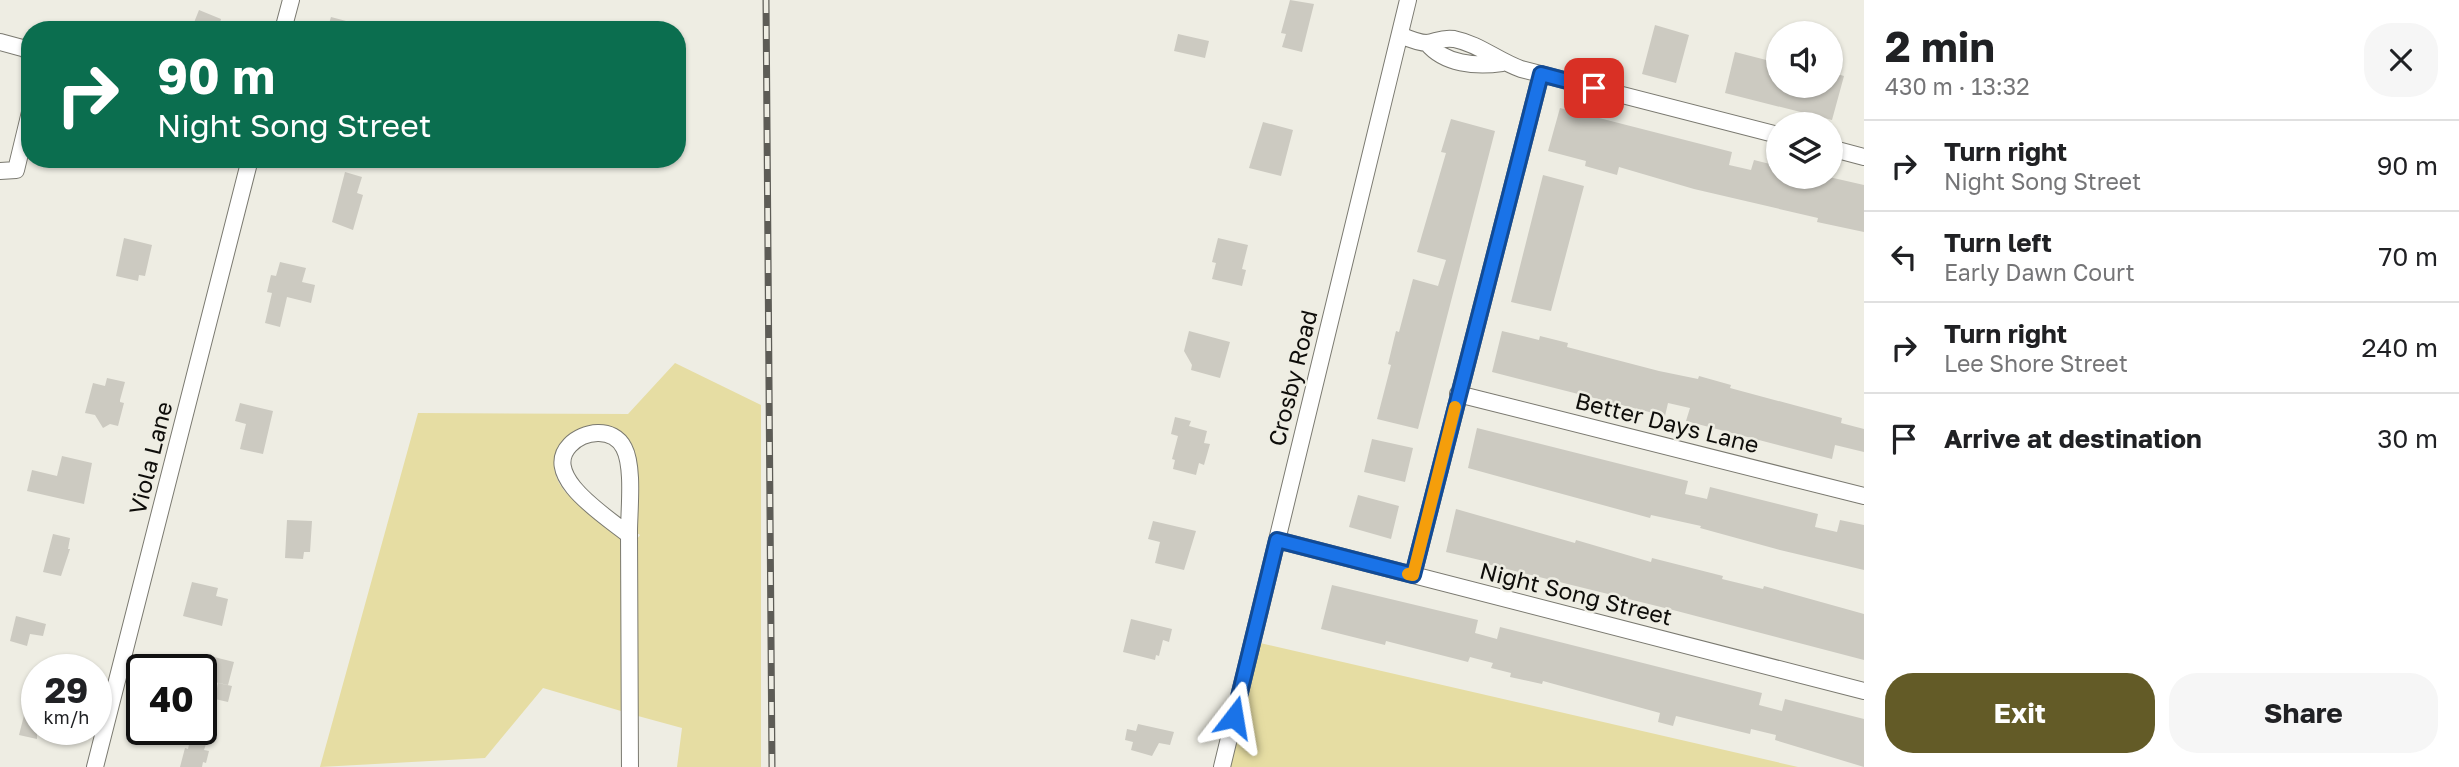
<!DOCTYPE html>
<meta charset="utf-8">
<style>
:root{--surface:#fff;--page:#f6f6f6;--text:#202124;--muted:#757577;--line:#e0e0e0;--accent:#635b27}
body{margin:0;font-family:"Golos Text",sans-serif;background:var(--page);color:var(--text);height:100vh;display:flex;flex-direction:column;font-size:26px;white-space:nowrap}
*{box-sizing:border-box;margin:0}
p{font-size:23px;color:var(--muted)}
.icon{flex:none;width:38px;height:38px;fill:none;stroke:currentColor;stroke-width:2;stroke-linecap:round;stroke-linejoin:round}
.map{position:relative;flex:1;overflow:hidden}
.sheet{display:flex;flex-direction:column;background:var(--surface);width:595px}
.sheet>*{flex:none}
.guide{position:absolute;left:21px;top:21px;width:665px;height:147px;border-radius:28px;box-shadow:0 2px 5px #0004;background:#0b6e4f;color:#fff;overflow:hidden}
.controls{position:absolute;left:1766px;top:21px;display:grid;gap:14px}
.controls a{display:grid;place-items:center;width:77px;height:77px;border-radius:50%;background:var(--surface);box-shadow:0 2px 5px #0004;font-size:35px}
.speed{position:absolute;left:21px;top:654px;display:flex;gap:14px;font-size:35px;font-weight:700;text-align:center}
.speed>*{display:grid;place-content:center;width:91px;height:91px;border-radius:50%;background:var(--surface);box-shadow:0 2px 5px #0004;line-height:1}
.speed small{font-size:18px;font-weight:400}
.speed .limit{border:4px solid #111;border-radius:10px;background:#fff;color:#111}
.pin{position:absolute;display:grid;place-items:center;width:60px;height:60px;color:#fff;margin:-30px;border-radius:14px;box-shadow:0 4px 10px #0006}
.me{position:absolute;width:77px;margin:-38px;rotate:14deg;stroke-linejoin:round;filter:drop-shadow(0 0 5px #0008)}
.turn{display:flex;align-items:center;gap:24px;height:147px;padding:0 21px;font-size:32px}
.turn .icon{width:91px;height:91px;stroke-width:2.5}
.turn b{display:block;font-size:49px;line-height:60px}
.round{display:grid;place-items:center;flex:none;width:74px;height:74px;border-radius:28px;background:var(--page)}
.headline{display:flex;align-items:center;justify-content:space-between;height:119px;padding:0 21px}
h1{font-size:42px;font-weight:700;line-height:52px}
.button{display:flex;gap:14px;margin-top:auto;padding:14px 21px}
.button a{flex:1;height:80px;border-radius:28px;background:var(--accent);color:#fff;font-size:28px;font-weight:700;line-height:80px;text-align:center}
.button a+a{background:var(--page);color:var(--text)}
ul{padding:0;list-style:none}
li{display:flex;align-items:center;gap:21px;height:91px;padding:0 21px;border-top:2px solid var(--line)}
li div{flex:1}
li b{display:block;font-size:26px}
li em{font-style:normal}
main{display:flex;flex:1;min-height:0}
.map>svg:first-child{display:block}
</style>
<main>
<div class="map">
<svg width="1864" height="767" viewBox="0 0 1864 767">
<rect width="100%" height="100%" fill="#eeede3"/>
<path fill="#e6dda3" d="M675,363L761,405V767H677L682,728L638,716L637,539L640,535L637,533C637,510 642,459 630,441C600,401 529,442 563,489C567,495 574,499 579,503C593,515 607,527 621,538V711L543,688L485,758L320,767L418,413L628,414Z
M1260,643L1798,767H1230Z"/>
<path fill="#cccac1" d="M1290,0L1314,4L1302,52L1282,47L1286,34L1281,33Z
M199,10L221,19L218,30H191Z
M331,17L365,26V30H327Z
M1655,25L1689,35L1676,83L1642,74Z
M1178,34L1209,41L1205,58L1174,51Z
M1735,52L1778,63V86H1830V72L1844,76L1832,120L1725,93Z
M1560,108L1732,152L1729,165L1751,170L1754,160L1778,166V177H1829L1864,185V232L1817,222L1818,218L1694,189L1619,167L1617,175L1585,166L1586,161L1548,151Z
M1451,119L1495,131L1418,429L1377,419L1391,365L1388,364L1396,331L1399,332L1413,279L1438,286L1446,260L1417,252L1446,153L1441,152Z
M1263,122L1293,130L1281,176L1249,168Z
M345,172L362,177L357,193L363,195L353,230L332,222Z
M1543,175L1584,186L1551,311L1511,302Z
M124,238L152,245L145,276L139,275L138,281L116,276Z
M1218,238L1248,245L1242,269L1246,270L1242,286L1212,279L1216,263L1212,262Z
M280,262L306,268L302,282L315,285L311,303L287,297L280,327L265,323L272,293L267,292L271,275L276,276Z
M1189,331L1230,342L1220,378L1191,370L1192,365L1184,351Z
M1502,331L1539,340L1540,336L1568,343L1567,347L1659,371L1698,379L1699,376L1731,385L1730,388L1842,418L1841,423L1864,429V452L1835,445L1832,459L1686,421L1690,408L1668,403L1665,416L1492,372Z
M107,378L125,382L120,400V402L124,403L118,426L110,424L103,428L95,415L85,413L93,383L105,386Z
M240,403L273,411L263,454L240,449L246,424L235,421Z
M1175,417L1191,421L1189,426L1207,431L1204,443L1210,444L1204,465L1199,463L1196,475L1173,469L1175,460L1172,459L1178,436L1171,434Z
M1477,428L1688,481L1685,494L1707,499L1710,487L1818,514L1815,527L1837,532L1840,520L1864,525V570L1780,550L1700,528L1701,526L1651,515L1650,518L1468,468Z
M1372,439L1413,448L1405,482L1364,472Z
M62,456L92,463L84,504L27,491L32,470L57,476Z
M1358,495L1399,506L1391,539L1349,527Z
M1456,509L1575,543L1576,540L1651,562L1652,558L1723,576L1722,579L1763,589L1764,586L1864,614V660L1673,610L1483,563L1484,561L1446,552Z
M287,520L312,521L310,552H304L303,559L285,558Z
M1153,521L1196,531L1184,570L1155,563L1160,542L1148,539Z
M53,534L70,538L68,549H70L61,576L43,572Z
M192,582L218,588L216,596L228,599L222,626L183,616Z
M1332,585L1478,620L1475,633L1497,639L1500,627L1762,693L1759,705L1782,711L1785,699L1864,719V767L1775,740L1776,735L1751,729L1750,734L1676,716L1673,726L1658,722L1660,713L1543,681L1542,684L1510,677L1511,673L1491,668L1493,663L1470,657L1468,662L1386,641L1385,645L1321,629Z
M16,616L46,624L43,636L30,634L27,646L10,641Z
M1131,619L1172,629L1169,642L1163,640L1159,656L1156,655L1155,660L1123,652Z
M202,654L234,662L228,685L201,679V670H198Z
M33,680L37,681V739L19,735Z
M218,683L232,686L228,702L215,699Z
M1138,724L1174,732L1170,745L1159,743L1152,756L1131,750L1133,742L1125,740L1127,729L1136,731Z
M190,740L206,744L204,750L209,751L206,763L203,762L202,767H180L185,748L188,749Z"/>
<g fill="none" stroke-linecap="round" stroke-linejoin="round">
<defs>
<path id="minor" d="M283,30L291,0
M1400,35C1407,38 1419,43 1427,43C1436,42 1442,37 1454,39C1479,44 1498,61 1521,69L1778,135
M0,42L26,49L30,55
M1427,43C1444,64 1476,67 1502,63
M1830,148L1864,157
M0,171L16,170L30,112
M1458,394L1864,496
M629,535C607,517 540,476 570,445C583,431 613,426 624,448C634,467 629,510 629,532C629,611 629,689 630,767
M1277,540L1864,691
M1413,575L1541,74
M95,767L250,159
M1222,767L1408,0"/>
</defs>
<use href="#minor" stroke="#7a7970" stroke-width="18"/>
<use href="#minor" stroke="#fff" stroke-width="16"/>
<defs>
<path id="rail" d="M766,0L772,767"/>
</defs>
<use href="#rail" stroke="#5d5c56" stroke-width="7"/>
<use href="#rail" stroke="#eeede3" stroke-width="4.5" stroke-dasharray="13" stroke-linecap="butt"/>
</g>
<g fill="none" stroke-linecap="round" stroke-linejoin="round">
<defs>
<path id="route" d="M1234,717L1277,540L1413,575L1541,74L1594,88"/>
</defs>
<use href="#route" stroke="#114b97" stroke-width="18"/>
<use href="#route" stroke="#1a73e8" stroke-width="12"/>
<path stroke="#f59e0b" stroke-width="12" d="M1408,574L1413,575L1455,407"/>
</g>
<g text-anchor="middle" stroke-width="5" stroke-linejoin="round" paint-order="stroke">
<g font-size="23" fill="#0e0d0a" stroke="#eeede3">
<text transform="translate(1293 378) rotate(-76)" y="8">Crosby Road</text>
<text transform="translate(1667 423) rotate(14)" y="8">Better Days Lane</text>
<text transform="translate(151 458) rotate(-76)" y="8">Viola Lane</text>
<text transform="translate(1576 594) rotate(14)" y="8">Night Song Street</text>
</g>
</g>
</svg>
<div class="controls">
<a><svg class="icon" aria-label="sound" viewBox="0 0 24 24"><path d="M4 9h4l5-4v14l-5-4H4zM17 9q2 3 0 6"/></svg></a>
<a><svg class="icon" aria-label="layers" viewBox="0 0 24 24"><path d="M12 4l9 5-9 5-9-5zM3 14l9 5 9-5"/></svg></a>
</div>
<div class="speed"><div>29<small>km/h</small></div><div class="limit">40</div></div>
<div class="pin" style="left:1594px;top:88px;background:#d93025"><svg class="icon" aria-label="arrive" viewBox="0 0 24 24"><path d="M6 21V4h12l-3 4 3 4H6"/></svg></div>
<svg class="me" style="left:1234px;top:717px" viewBox="-20 -20 40 40"><path d="M0-17L14 15 0 8-14 15z" fill="#1a73e8" stroke="#fff" stroke-width="4"/></svg>
<div class="guide">
<div class="turn"><svg class="icon" aria-label="right" viewBox="0 0 24 24"><path d="M7 20v-9h11M14 6l5 5-5 5"/></svg><div><b>90 m</b>Night Song Street</div></div>
</div>
</div>
<section class="sheet">
<div class="headline"><div><h1>2 min</h1><p>430 m · 13:32</p></div><a class="round"><svg class="icon" aria-label="close" viewBox="0 0 24 24"><path d="M6 6l12 12M18 6L6 18"/></svg></a></div>
<ul>
<li><svg class="icon" aria-label="right" viewBox="0 0 24 24"><path d="M7 20v-9h11M14 6l5 5-5 5"/></svg><div><b>Turn right</b><p>Night Song Street</p></div><em>90 m</em></li>
<li><svg class="icon" aria-label="left" viewBox="0 0 24 24"><path d="M17 20v-9H6M10 6l-5 5 5 5"/></svg><div><b>Turn left</b><p>Early Dawn Court</p></div><em>70 m</em></li>
<li><svg class="icon" aria-label="right" viewBox="0 0 24 24"><path d="M7 20v-9h11M14 6l5 5-5 5"/></svg><div><b>Turn right</b><p>Lee Shore Street</p></div><em>240 m</em></li>
<li><svg class="icon" aria-label="arrive" viewBox="0 0 24 24"><path d="M6 21V4h12l-3 4 3 4H6"/></svg><div><b>Arrive at destination</b></div><em>30 m</em></li>
</ul>
<div class="button"><a>Exit</a><a>Share</a></div>
</section>
</main>
